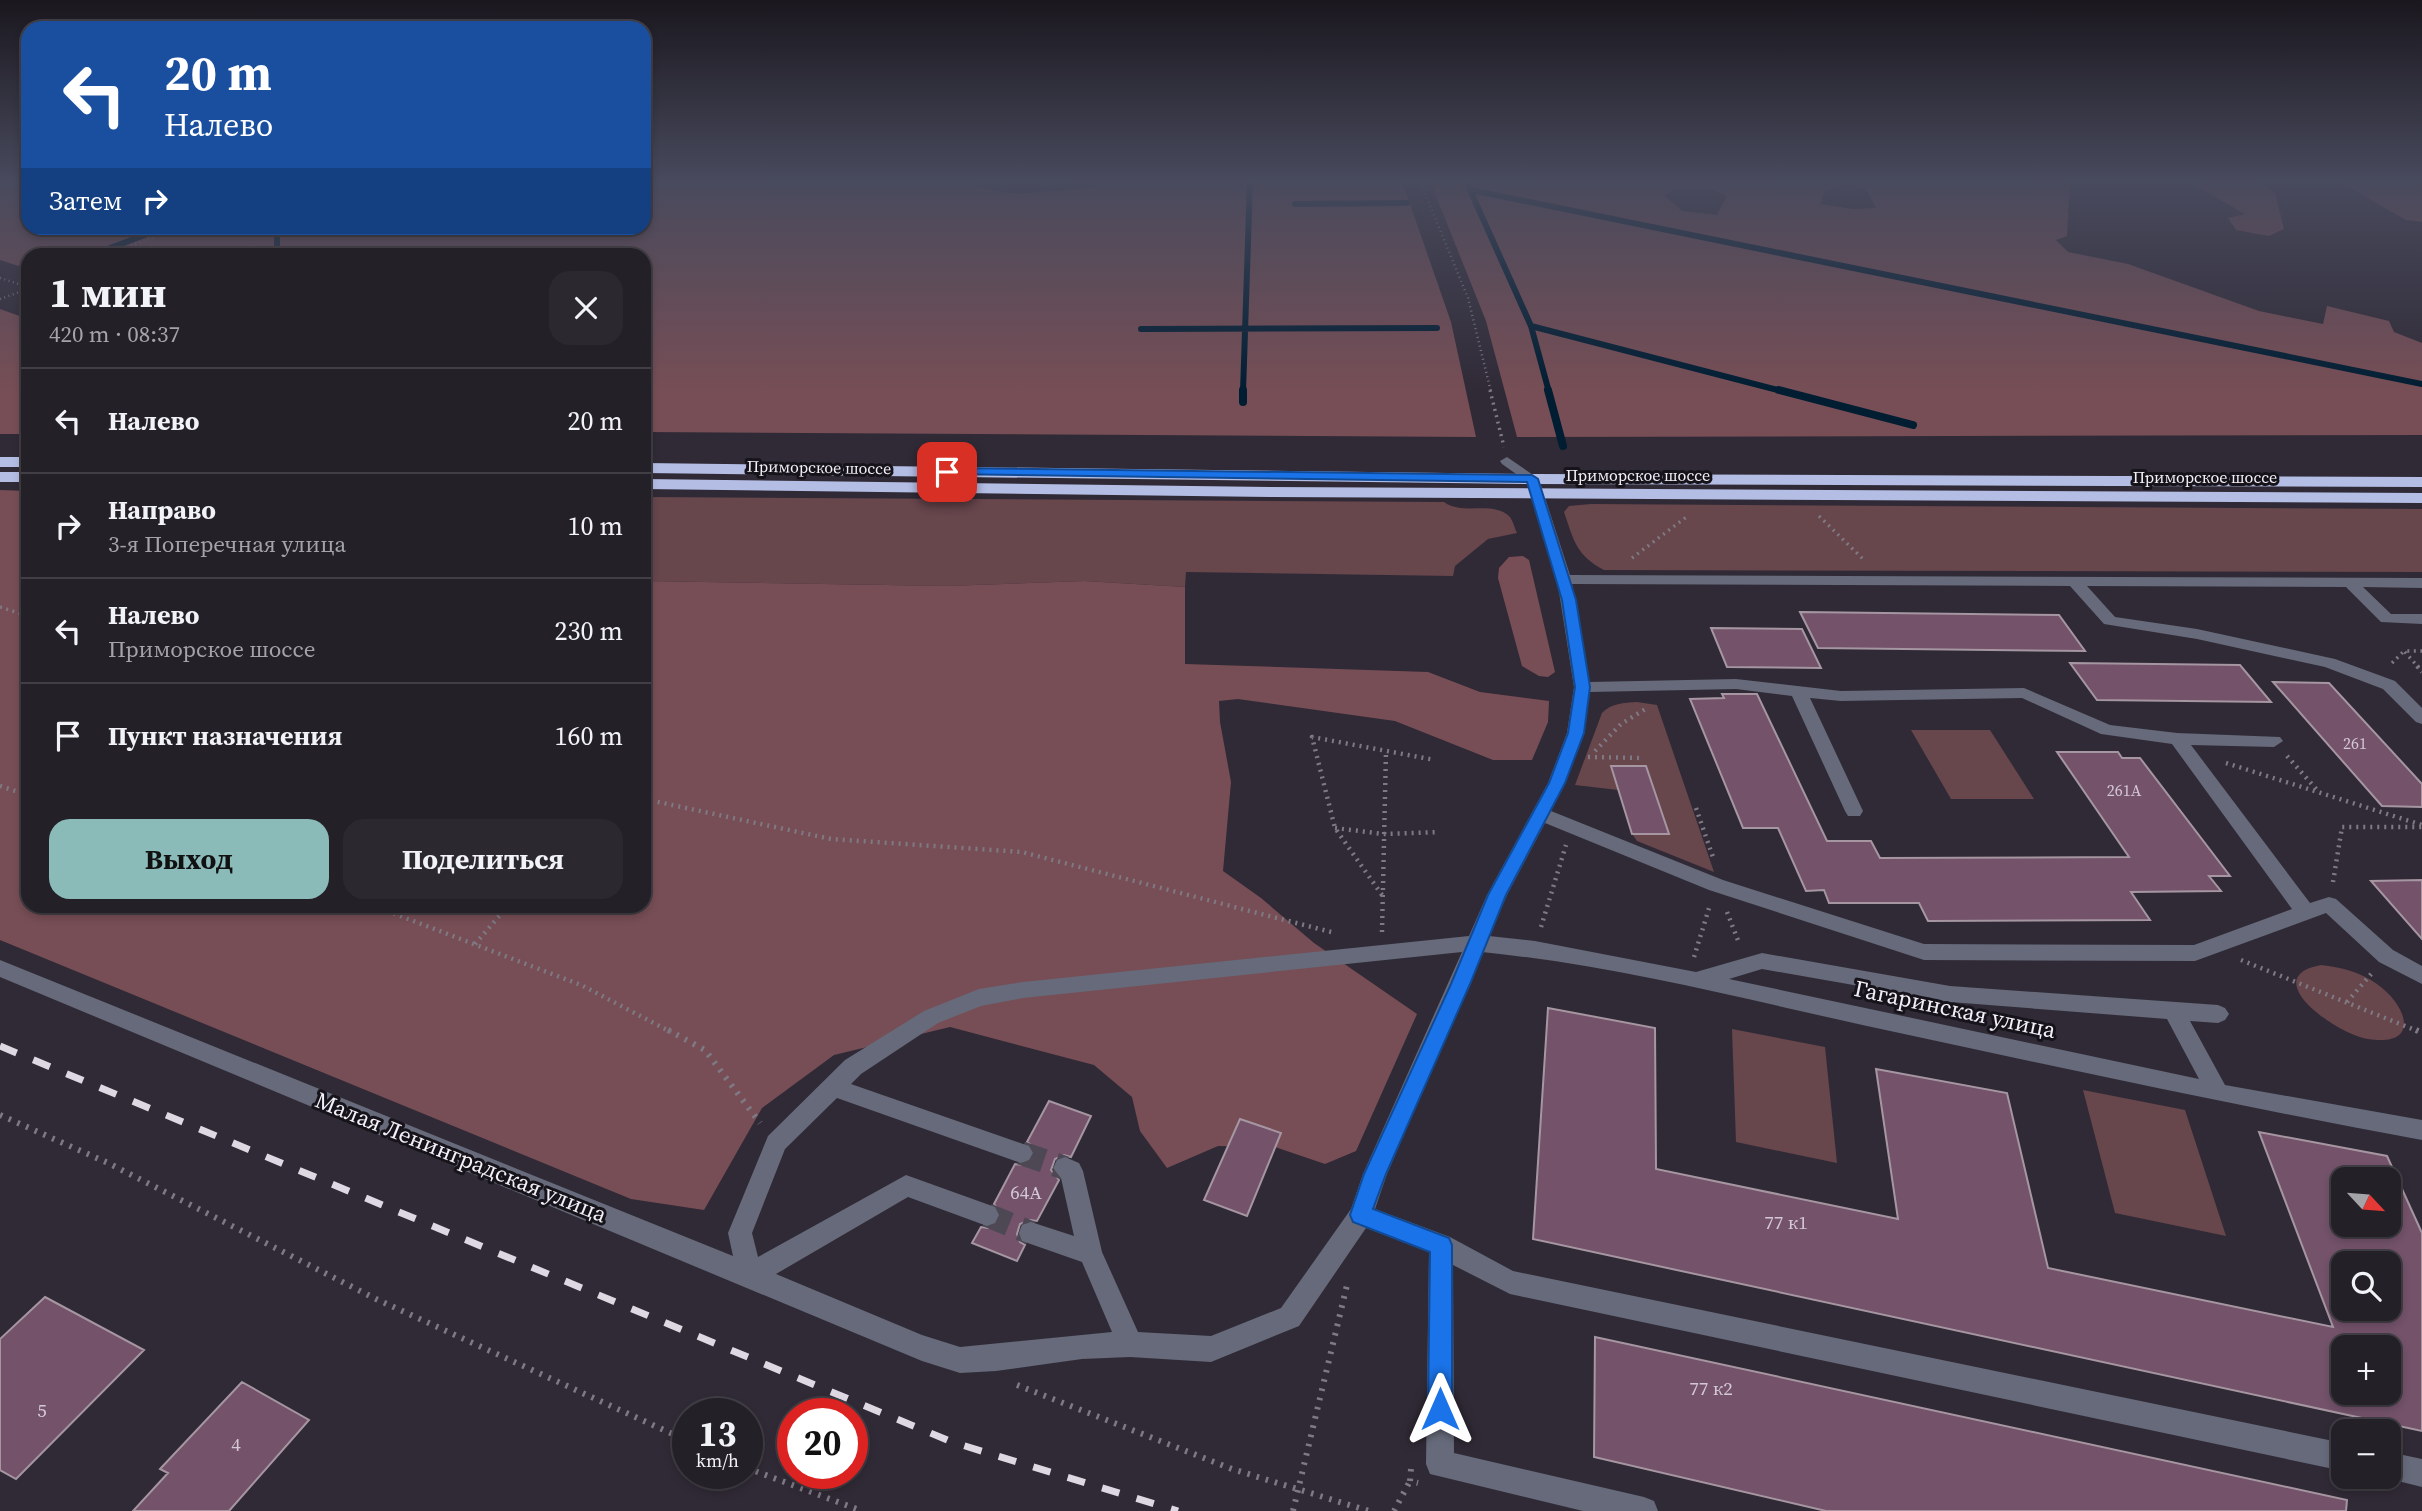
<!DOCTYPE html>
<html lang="ru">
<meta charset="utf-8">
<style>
:root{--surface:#242028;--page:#2c2830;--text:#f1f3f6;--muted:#a3a3a8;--line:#413e45;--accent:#8bbbb9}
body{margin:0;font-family:"Source Serif 4",serif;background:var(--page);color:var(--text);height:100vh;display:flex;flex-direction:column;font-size:26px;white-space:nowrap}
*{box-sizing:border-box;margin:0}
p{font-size:23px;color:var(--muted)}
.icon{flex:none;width:38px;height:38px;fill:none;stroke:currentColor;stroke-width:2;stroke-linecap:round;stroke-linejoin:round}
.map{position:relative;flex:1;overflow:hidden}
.panel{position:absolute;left:21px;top:248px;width:630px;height:665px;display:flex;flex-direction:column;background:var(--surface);border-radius:21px;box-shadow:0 4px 10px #0003,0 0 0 2px var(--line)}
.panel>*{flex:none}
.banner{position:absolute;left:21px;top:21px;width:630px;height:214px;border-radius:21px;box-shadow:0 4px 10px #0003,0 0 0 2px var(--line);background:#1a4fa0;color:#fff;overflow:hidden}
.needle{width:46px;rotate:116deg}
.buttons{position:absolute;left:2331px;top:1167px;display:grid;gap:14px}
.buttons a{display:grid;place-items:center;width:70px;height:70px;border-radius:14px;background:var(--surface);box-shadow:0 4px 10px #0003,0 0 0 2px var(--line);font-size:35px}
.speed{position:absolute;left:672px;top:1398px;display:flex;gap:14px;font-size:35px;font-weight:700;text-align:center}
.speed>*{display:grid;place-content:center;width:91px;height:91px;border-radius:50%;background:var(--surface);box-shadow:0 4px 10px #0003,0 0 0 2px var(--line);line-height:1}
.speed small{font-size:18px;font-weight:400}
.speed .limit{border:10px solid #d22;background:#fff;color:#111}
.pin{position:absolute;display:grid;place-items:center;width:60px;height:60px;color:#fff;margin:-30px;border-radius:14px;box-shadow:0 4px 10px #0006}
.me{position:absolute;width:77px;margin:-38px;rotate:0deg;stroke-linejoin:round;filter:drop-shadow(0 0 5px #0008)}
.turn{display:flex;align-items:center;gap:24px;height:147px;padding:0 28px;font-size:32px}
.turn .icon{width:91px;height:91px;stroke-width:2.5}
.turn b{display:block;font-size:49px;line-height:60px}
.then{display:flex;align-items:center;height:66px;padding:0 28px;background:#0003;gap:14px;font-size:26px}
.round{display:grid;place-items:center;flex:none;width:74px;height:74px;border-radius:21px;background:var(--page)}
.headline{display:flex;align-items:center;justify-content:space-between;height:119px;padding:0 28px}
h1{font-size:42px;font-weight:700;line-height:52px}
.primary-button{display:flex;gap:14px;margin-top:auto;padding:14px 28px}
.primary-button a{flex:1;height:80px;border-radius:21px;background:var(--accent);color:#111;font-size:28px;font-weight:700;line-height:80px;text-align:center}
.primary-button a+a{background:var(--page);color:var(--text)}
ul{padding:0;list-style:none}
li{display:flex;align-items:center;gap:21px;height:105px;padding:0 28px;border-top:2px solid var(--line)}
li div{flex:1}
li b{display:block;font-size:26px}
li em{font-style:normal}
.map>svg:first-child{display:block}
</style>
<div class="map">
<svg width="2422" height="1511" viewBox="0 0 2422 1511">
<rect width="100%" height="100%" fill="#302a36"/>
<path fill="#67464c" d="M644,497L1444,502C1463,516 1493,500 1510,517C1513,521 1515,529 1517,533L1488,539L1455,566L1453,576L1186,572L1185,587L1084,581L947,586L644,581Z
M1591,504L2422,509V572L1604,570C1576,555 1574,541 1564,512L1569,506Z
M1637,702L1657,705L1714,872L1637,841L1632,834H1669L1611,766L1618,790L1575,785L1602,713C1611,703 1624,703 1637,702Z
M1911,730H1990L2034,799H1951Z
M2321,965C2341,967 2360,972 2377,984C2407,1005 2422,1047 2368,1039C2336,1034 2256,977 2321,965Z
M1732,1029L1825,1047L1837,1163L1736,1142Z
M2083,1090L2185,1110L2226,1236L2115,1213Z"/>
<path fill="#774e55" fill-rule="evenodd" d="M0,181H28V228H644V181H982L978,187L1015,194L1094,187L1096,185L1068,184L1071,181H1402L1451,322L1476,437L644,432V256H28V269L0,260Z
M1430,181H2070L2067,236L2056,240L2068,252L2128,264L2259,311L2323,324L2327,306L2389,321L2394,332L2422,343V435L1517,437L1486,321ZM1847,184L1866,189L1876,208L1853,209L1820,204L1825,191ZM1673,189H1711L1727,196L1717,215L1682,211L1665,196Z
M2196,181H2258L2275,193L2284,229L2269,236L2236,230L2228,218L2245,214L2196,186Z
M2338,181H2422V222L2406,220Z
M0,309L28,319V434H0Z
M0,490L28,491V906H644V581L947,586L1084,581L1185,587V664L1428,672L1480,692L1549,701L1548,722L1532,760H1493L1395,721L1238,699L1219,701L1220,722L1231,782L1223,871L1261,898L1314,943L1417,1014L1356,1151L1325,1164L1275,1147L1218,1146L1167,1168L1140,1131L1132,1097L1094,1065L950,1027L834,1055L762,1108L704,1210L631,1199L0,940Z
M1523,556L1529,560L1555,672L1548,677L1539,676L1522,666L1498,578L1499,568L1509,557Z"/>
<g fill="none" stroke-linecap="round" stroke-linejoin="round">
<path stroke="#001d32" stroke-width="6" d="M1466,181L1531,326L1549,392
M1471,190L2422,384
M1295,204L1407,203
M277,228V256
M89,256L163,228
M1531,326L1785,392
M1141,329L1437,328
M1243,392L1250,181"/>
<path stroke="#001d32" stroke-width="8" d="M1548,390L1563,446
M1779,390L1913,425
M1243,402V390"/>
</g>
<path fill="#73526a" stroke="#a596a1" stroke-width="2" fill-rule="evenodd" d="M1800,612L2059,615L2085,651L1818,648Z
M1711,628L1802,629L1821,668L1727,667Z
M2070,663L2240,665L2271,702L2097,700Z
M2273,682L2329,683L2422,784V807L2382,806Z
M1722,694H1757L1827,841H1871L1880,858L2129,857L2057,752H2118L2122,758H2140L2230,876H2209L2221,891L2131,892L2150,920L1928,921L1919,903H1829L1824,890L1806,891L1778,828H1743L1690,699L1724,698Z
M1611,766H1646L1669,834H1632Z
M2422,880V939L2371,881Z
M1548,1008L1655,1028L1656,1169L1898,1219L1876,1069L2007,1093L2048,1268L2333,1327L2259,1132L2387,1156L2422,1233V1431L1533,1239ZM2343,1180H2389V1225H2343ZM2343,1264H2389V1309H2343ZM2343,1348H2389V1393H2343Z
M1049,1101L1091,1116L1071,1157L1064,1155L1055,1159L1051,1170L1059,1180L1037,1221L1030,1220L1020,1224L1017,1234L1020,1242L1025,1245L1017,1261L972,1243L981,1227L988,1228L997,1224L1001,1214L994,1204L1015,1164L1022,1165L1030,1162L1035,1154L1031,1145L1027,1142Z
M1240,1119L1281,1133L1247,1216L1204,1200Z
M45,1297L144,1350L16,1479L0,1470V1339Z
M1595,1337L2347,1500L2346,1511H1826L1594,1457Z
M242,1382L309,1420L229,1511H133L168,1473L160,1469Z"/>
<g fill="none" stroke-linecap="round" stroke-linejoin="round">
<path stroke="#4d4853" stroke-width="24" stroke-dasharray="24 12" stroke-linecap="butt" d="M1021,1153L1065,1168
M987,1215L1031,1233"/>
<path stroke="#7f7984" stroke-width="2.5" stroke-dasharray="1 3.5" stroke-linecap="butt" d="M1420,181L1468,298L1491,392
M106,256L176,228
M0,278L28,287
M0,299L28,289"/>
<path stroke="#7f7984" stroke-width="3.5" stroke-dasharray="2 4.5" stroke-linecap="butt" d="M1490,390L1504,447
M1819,516L1865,561
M1632,558L1689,515
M0,607L28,616
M2392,663L2404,651
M2419,668L2404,651H2422"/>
<path stroke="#7f7984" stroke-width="4.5" stroke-dasharray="2 5" stroke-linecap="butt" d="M2417,666L2422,672
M1595,751L1621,724L1647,708
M2287,756L2318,791
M1588,757L1644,758
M2226,763L2422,825
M0,786L28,795
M644,799L831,839L1022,852L1335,933
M1696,808L1714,860
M1335,828L1383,834L1439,832
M2333,882L2342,827H2422
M1382,895L1335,828L1312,737L1435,760
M374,906L581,985L671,1032
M1727,912L1739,943
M1541,927L1566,845
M1382,932L1386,751
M475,944L508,906
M1694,957L1710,905
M2241,960L2420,1032
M2347,1002L2372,973"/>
<path stroke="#7f7984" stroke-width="6" stroke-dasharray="2.5 7" stroke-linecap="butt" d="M668,1030L705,1050L760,1123
M2416,1030L2422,1033
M0,1115L108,1163L376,1299L688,1441
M1017,1385L1232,1469L1369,1511
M747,1468L862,1511
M1411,1469L1410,1481L1418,1483
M1293,1511L1347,1285
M1394,1511L1410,1481"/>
<path fill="#666a7a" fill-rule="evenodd" d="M1507,457L1539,479L1570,575L2422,578V588L2363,587L2391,614H2422V624L2381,622L2346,587L2087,586L2115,617L2197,629L2335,659L2395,681L2422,708V724L2416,722L2383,689L2325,667L2197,639L2104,624L2070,586L1572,584L1589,682L1736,679L1841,691L2024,688L2110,725L2177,733L2280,737L2283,741L2274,747L2191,745L2310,903L2329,897L2336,899L2393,950L2422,966V984L2379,962L2326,913L2195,961L1924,960L1709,890L1545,823L1507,895L1489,936L1535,941L1696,972L1762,953L1950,986L2218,1005L2225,1008L2229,1014L2225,1020L2218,1023L2190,1021L2225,1085L2422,1120V1140C2236,1106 2052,1066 1867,1026C1740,998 1612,965 1482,952L1387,1174L1375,1209L1450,1237L1513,1271L2343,1443V1471L1510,1294L1453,1265L1454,1453L1644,1497L1654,1501L1658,1511H1583L1430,1474L1426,1464L1429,1252L1366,1228L1299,1326L1211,1362L1130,1357L1082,1359L996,1371L960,1373L922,1361L0,977V960L733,1256L728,1233L768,1136L845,1060L924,1011L979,989L1023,982L1469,936L1487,895L1548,783L1567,733L1574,687L1557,579L1526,481L1502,464L1500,461ZM1736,689L1792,696L1845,811L1848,816H1860L1863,811L1810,698L1841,701L2022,698L2101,734L2172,744L2292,909L2194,945L1924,944L1723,880L1551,811C1572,771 1584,737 1590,692ZM1462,952L1363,1174L1351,1209L1281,1308L1211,1336L1138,1332L1102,1252L1083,1171L1079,1163L1065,1157L1057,1160L1053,1168L1061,1178L1074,1236L1031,1222L1022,1225L1019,1233L1022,1241L1082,1262L1112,1332L960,1347L922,1335L776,1274L908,1197L987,1226L995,1223L999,1215L995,1207L906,1175L758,1257L752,1233L785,1149L837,1098L1021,1163L1029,1160L1033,1153L1029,1146L851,1084L861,1074L938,1023L981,1006L1023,998ZM1762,969L1950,1002L2167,1019L2199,1079L1729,979Z
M2389,1452L2422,1459V1487L2382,1477H2389Z"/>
<path fill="#b4bee5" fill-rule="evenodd" d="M0,457H28V467H0Z
M644,463L1532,474L2422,477V487L1532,484L644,473Z
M0,472H28V482H0Z
M644,479L1270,487L2422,493V503L1270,497L644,489Z"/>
<path stroke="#ddd8e2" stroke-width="7" stroke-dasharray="18 18" stroke-linecap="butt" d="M0,1046L952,1442L1178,1511"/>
</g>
<linearGradient id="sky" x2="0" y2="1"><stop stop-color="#1a171e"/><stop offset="0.46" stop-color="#484a5d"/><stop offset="1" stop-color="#484a5d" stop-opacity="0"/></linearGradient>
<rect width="2422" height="393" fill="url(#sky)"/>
<path fill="#1a73e8" stroke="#114b97" stroke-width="2" d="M947,468L1532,475L1538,479L1576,600L1590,687L1584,733L1565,783L1506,895L1470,984L1386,1174L1373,1209L1449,1238L1452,1245V1409L1449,1418L1440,1421L1431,1418L1428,1409L1430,1252L1353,1222L1350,1215L1364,1174L1451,984L1488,895L1549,783L1568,733L1575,687L1562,600L1527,482L943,474L941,472Z"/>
<g text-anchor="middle" stroke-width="6" stroke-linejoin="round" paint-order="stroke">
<g font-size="16" fill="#f4f0f9" stroke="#16141a">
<text transform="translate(819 467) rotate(1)" y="6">Приморское шоссе</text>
<text x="1638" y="481">Приморское шоссе</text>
<text x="2205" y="483">Приморское шоссе</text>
</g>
<g font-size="16" fill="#d4c8d5">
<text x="2355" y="749">261</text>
<text x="2124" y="796">261А</text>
</g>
<g font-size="19" fill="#d4c8d5">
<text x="1026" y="1199">64А</text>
<text x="1786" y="1229">77 к1</text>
<text x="1711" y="1395">77 к2</text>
<text x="42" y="1417">5</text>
<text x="236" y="1451">4</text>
</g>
<g font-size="23" fill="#f4f0f9" stroke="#16141a">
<text transform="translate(1955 1009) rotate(12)" y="8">Гагаринская улица</text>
<text transform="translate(461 1157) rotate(22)" y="8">Малая Ленинградская улица</text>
</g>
</g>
</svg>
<div class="buttons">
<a><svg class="needle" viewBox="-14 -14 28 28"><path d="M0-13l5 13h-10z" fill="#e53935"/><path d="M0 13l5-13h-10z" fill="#a3a3a8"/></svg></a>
<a><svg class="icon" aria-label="search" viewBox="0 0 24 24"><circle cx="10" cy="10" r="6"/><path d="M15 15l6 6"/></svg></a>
<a>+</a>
<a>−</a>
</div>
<div class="speed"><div>13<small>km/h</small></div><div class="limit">20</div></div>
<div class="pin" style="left:947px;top:472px;background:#d93025"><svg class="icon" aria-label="arrive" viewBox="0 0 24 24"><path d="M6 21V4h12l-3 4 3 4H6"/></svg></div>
<svg class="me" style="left:1440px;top:1409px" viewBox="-20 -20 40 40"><path d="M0-17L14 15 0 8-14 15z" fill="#1a73e8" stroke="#fff" stroke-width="4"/></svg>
<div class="banner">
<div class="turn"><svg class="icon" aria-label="left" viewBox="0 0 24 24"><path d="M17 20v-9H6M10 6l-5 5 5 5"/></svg><div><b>20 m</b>Налево</div></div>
<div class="then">Затем<svg class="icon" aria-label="right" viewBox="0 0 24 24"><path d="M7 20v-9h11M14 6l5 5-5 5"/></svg></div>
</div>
<section class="panel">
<div class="headline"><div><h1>1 мин</h1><p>420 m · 08:37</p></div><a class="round"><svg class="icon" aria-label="close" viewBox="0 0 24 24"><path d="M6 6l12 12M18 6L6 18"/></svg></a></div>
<ul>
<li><svg class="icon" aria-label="left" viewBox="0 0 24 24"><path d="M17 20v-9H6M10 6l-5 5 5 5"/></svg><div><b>Налево</b></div><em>20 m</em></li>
<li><svg class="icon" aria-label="right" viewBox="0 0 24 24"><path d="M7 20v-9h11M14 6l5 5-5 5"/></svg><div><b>Направо</b><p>3-я Поперечная улица</p></div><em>10 m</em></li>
<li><svg class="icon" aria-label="left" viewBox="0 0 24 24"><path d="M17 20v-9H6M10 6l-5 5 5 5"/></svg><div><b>Налево</b><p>Приморское шоссе</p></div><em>230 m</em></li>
<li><svg class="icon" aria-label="arrive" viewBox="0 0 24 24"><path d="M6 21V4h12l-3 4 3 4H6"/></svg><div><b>Пункт назначения</b></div><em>160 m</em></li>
</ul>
<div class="primary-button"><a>Выход</a><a>Поделиться</a></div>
</section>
</div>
